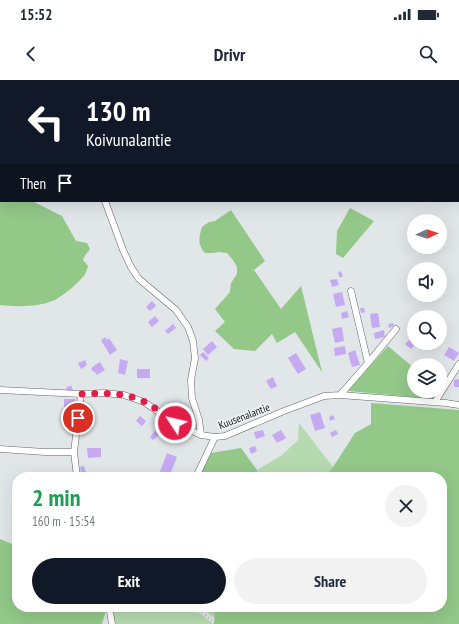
<!DOCTYPE html>
<meta charset="utf-8">
<style>
:root{--surface:#fff;--page:#f2f2f3;--text:#1f2937;--muted:#747a83;--accent:#111827}
body{margin:0;font-family:"PT Sans Narrow",sans-serif;background:var(--page);color:var(--text);height:100vh;display:flex;flex-direction:column;font-size:15px;white-space:nowrap}
*{box-sizing:border-box;margin:0}
p{font-size:13px;color:var(--muted)}
.icon{flex:none;width:22px;height:22px;fill:none;stroke:currentColor;stroke-width:2;stroke-linecap:round;stroke-linejoin:round}
.map{position:relative;flex:1;overflow:hidden}
.drawer{position:absolute;left:12px;top:392px;width:435px;height:140px;display:flex;flex-direction:column;background:var(--surface);border-radius:16px;box-shadow:0 4px 16px #0002}
.drawer>*{flex:none}
.top-card{position:absolute;left:0px;top:0px;width:459px;height:122px;box-shadow:0 4px 16px #0002;background:#111827;color:#fff;overflow:hidden}
.needle{width:26px;rotate:87deg}
.controls{position:absolute;left:407px;top:134px;display:grid;gap:8px}
.controls a{display:grid;place-items:center;width:40px;height:40px;border-radius:50%;background:var(--surface);box-shadow:0 4px 16px #0002;font-size:20px}
.pin{position:absolute;display:grid;place-items:center;width:34px;height:34px;color:#fff;margin:-17px;border:2px solid #fff;border-radius:50%;box-shadow:0 1px 4px #0007}
.me{position:absolute;width:44px;margin:-22px;rotate:305deg;stroke-linejoin:round;filter:drop-shadow(0 0 3px #0008)}
.turn{display:flex;align-items:center;gap:14px;height:84px;padding:0 20px;font-size:18px}
.turn .icon{width:52px;height:52px;stroke-width:2.5}
.turn b{display:block;font-size:28px;line-height:34px}
.then{display:flex;align-items:center;height:38px;padding:0 20px;background:#0003;gap:8px;font-size:15px}
.round{display:grid;place-items:center;flex:none;width:42px;height:42px;border-radius:21px;background:var(--page)}
.summary{display:flex;align-items:center;justify-content:space-between;height:68px;padding:0 20px}
h1{font-size:24px;font-weight:800;line-height:30px;color:#1e9e55}
.cta{display:flex;gap:8px;margin-top:auto;padding:8px 20px}
.cta a{flex:1;height:46px;border-radius:24px;background:var(--accent);color:#fff;font-size:16px;font-weight:800;line-height:46px;text-align:center}
.cta a+a{background:var(--page);color:var(--text)}
.status{display:flex;justify-content:space-between;align-items:center;height:28px;padding:0 20px;background:var(--surface);direction:ltr}
.status svg{height:11px;fill:currentColor}
header{display:flex;justify-content:space-between;align-items:center;height:52px;padding:0 20px;background:var(--surface);font-size:18px;font-weight:800}
.map>svg:first-child{display:block}
</style>
<div class="status"><b>15:52</b><svg viewBox="0 0 49 12"><path d="M0 12V9h3v3zM5 12V6h3v6zM10 12V3h3v9zM15 12V0h3v12zM26 1h20v11H26zM47 4h2v5h-2z"/></svg></div>
<header><svg class="icon" aria-label="back" viewBox="0 0 24 24"><path d="M15 5l-7 7 7 7"/></svg>Drivr<svg class="icon" aria-label="search" viewBox="0 0 24 24"><circle cx="10" cy="10" r="6"/><path d="M15 15l6 6"/></svg></header>
<div class="map">
<svg width="459" height="544" viewBox="0 0 459 544">
<rect width="100%" height="100%" fill="#e1e6e9"/>
<path fill="#b6dab0" d="M299,343L333,387L325,397H259L257,390L282,375L298,360Z
M115,527H184L185,529L200,533L213,544H116L113,534Z
M198,527H220L215,532V538L201,528Z"/>
<path fill="#93c889" d="M0,104L1,105V121H32L62,136L76,161L87,163L90,169C88,173 84,175 83,180L88,186C86,195 83,197 77,203C71,209 62,216 55,220C39,227 17,227 0,225Z
M350,128L374,141L343,178L336,174L337,151Z
M231,130L265,181L254,190L281,229L301,206L322,292L295,252L277,263L272,254L255,271L234,269L215,251L225,242L215,229L230,212L231,203L237,194V187L233,180L227,173L219,172L212,173H205C197,164 199,157 202,147L209,142L215,141Z
M388,266L414,288V311H438L434,319L348,311Z
M371,323L459,330V544H214L215,532L220,527H442V397H325L333,387L355,353L371,344Z
M241,368L257,390L259,397H199L211,373Z
M0,459L17,466V527H107L102,544H0Z"/>
<path fill="#c5aaf2" d="M341,191L343,196L340,198L338,193Z
M337,199L339,205L332,207L330,200Z
M342,212L345,225L336,227L333,214Z
M152,221L156,226L150,231L146,227Z
M360,228H364L365,232L361,233Z
M347,231L349,237L342,239L341,233Z
M378,233L380,247L372,248L370,234Z
M155,236L159,241L152,247L148,242Z
M393,243L394,246L389,248L388,244Z
M173,244L176,248L168,254L165,251Z
M342,247L344,261L335,263L332,249Z
M384,250L385,257L375,259L374,253Z
M105,257L107,260L109,258L117,270L110,275L101,260Z
M410,259L415,265L411,269L405,264Z
M212,261L217,267L208,275L203,269Z
M345,266L346,274L335,276L334,268Z
M449,267L459,273L454,281L444,275Z
M355,270L360,285L352,287L348,273Z
M203,272L209,278L206,281L200,275Z
M296,273L306,289L298,294L288,278Z
M427,277L432,281L429,284L425,280Z
M120,279L128,281L125,295L118,293Z
M85,280L87,285L81,289L78,283Z
M100,282L105,290L97,295L94,291L93,292L91,288Z
M137,289H150V298H137Z
M273,297L277,306L271,309L266,301Z
M459,299V307H454V300Z
M71,305L73,310L68,312L66,308Z
M64,319H75V326L64,327Z
M320,332L325,348L315,351L310,335Z
M333,335L335,339L330,341L329,337Z
M140,336L146,341L142,346L136,341Z
M156,350L160,354L153,360L150,357Z
M263,350L265,356L256,359L254,352Z
M281,350L286,358L277,363L272,355Z
M336,350L338,354L332,357L330,353Z
M255,366L257,371L251,374L249,368Z
M87,368H101V377L88,378Z
M167,373L177,377L169,397L159,394Z
M84,386L86,392L81,393L80,387Z"/>
<g fill="none" stroke-linecap="round" stroke-linejoin="round">
<defs>
<path id="minor" d="M0,61H1
M105,121L123,170L131,187L139,199L176,230L188,247L193,261L195,278L191,300L192,318L199,340L201,355L215,357L225,356L284,331L324,316L340,315L446,323L459,325
M368,283L396,249
M0,310L81,314L104,313L124,315L144,322L175,343L201,355
M340,315L368,283L351,211
M435,322L459,284
M0,369L45,372H74
M77,397L74,372L81,314
M196,397L215,357
M112,527L110,532L112,544"/>
</defs>
<use href="#minor" stroke="#616568" stroke-width="7"/>
<path stroke="#85888a" stroke-width="1" stroke-dasharray="1 3" stroke-linecap="butt" d="M187,527L201,531L215,544"/>
<use href="#minor" stroke="#fff" stroke-width="6"/>
</g>
<g fill="none" stroke-linecap="round" stroke-linejoin="round">
<path stroke="#e11d48" stroke-width="7" stroke-dasharray="0 12.6" d="M78,338L81,314C104,313 122,312 143,321C155,327 165,336 175,343"/>
</g>
<g text-anchor="middle" stroke-width="3.5" stroke-linejoin="round" paint-order="stroke">
<g font-size="11" fill="#161819" stroke="#eef3f6">
<text transform="translate(244 336) rotate(-21)" y="4">Kuusenalantie</text>
</g>
</g>
</svg>
<div class="controls">
<a><svg class="needle" viewBox="-14 -14 28 28"><path d="M0-13l5 13h-10z" fill="#e53935"/><path d="M0 13l5-13h-10z" fill="#747a83"/></svg></a>
<a><svg class="icon" aria-label="sound" viewBox="0 0 24 24"><path d="M4 9h4l5-4v14l-5-4H4zM17 9q2 3 0 6"/></svg></a>
<a><svg class="icon" aria-label="search" viewBox="0 0 24 24"><circle cx="10" cy="10" r="6"/><path d="M15 15l6 6"/></svg></a>
<a><svg class="icon" aria-label="layers" viewBox="0 0 24 24"><path d="M12 4l9 5-9 5-9-5zM3 14l9 5 9-5"/></svg></a>
</div>
<div class="pin" style="left:78px;top:338px;background:#d93025"><svg class="icon" aria-label="arrive" viewBox="0 0 24 24"><path d="M6 21V4h12l-3 4 3 4H6"/></svg></div>
<svg class="me" style="left:175px;top:343px" viewBox="-20 -20 40 40"><circle r="17" fill="#e11d48" stroke="#fff" stroke-width="3"/><path d="M0-11L8 9 0 5-8 9z" fill="#fff"/></svg>
<div class="top-card">
<div class="turn"><svg class="icon" aria-label="left" viewBox="0 0 24 24"><path d="M17 20v-9H6M10 6l-5 5 5 5"/></svg><div><b>130 m</b>Koivunalantie</div></div>
<div class="then">Then<svg class="icon" aria-label="arrive" viewBox="0 0 24 24"><path d="M6 21V4h12l-3 4 3 4H6"/></svg></div>
</div>
<section class="drawer">
<div class="summary"><div><h1>2 min</h1><p>160 m · 15:54</p></div><a class="round"><svg class="icon" aria-label="close" viewBox="0 0 24 24"><path d="M6 6l12 12M18 6L6 18"/></svg></a></div>
<div class="cta"><a>Exit</a><a>Share</a></div>
</section>
</div>
